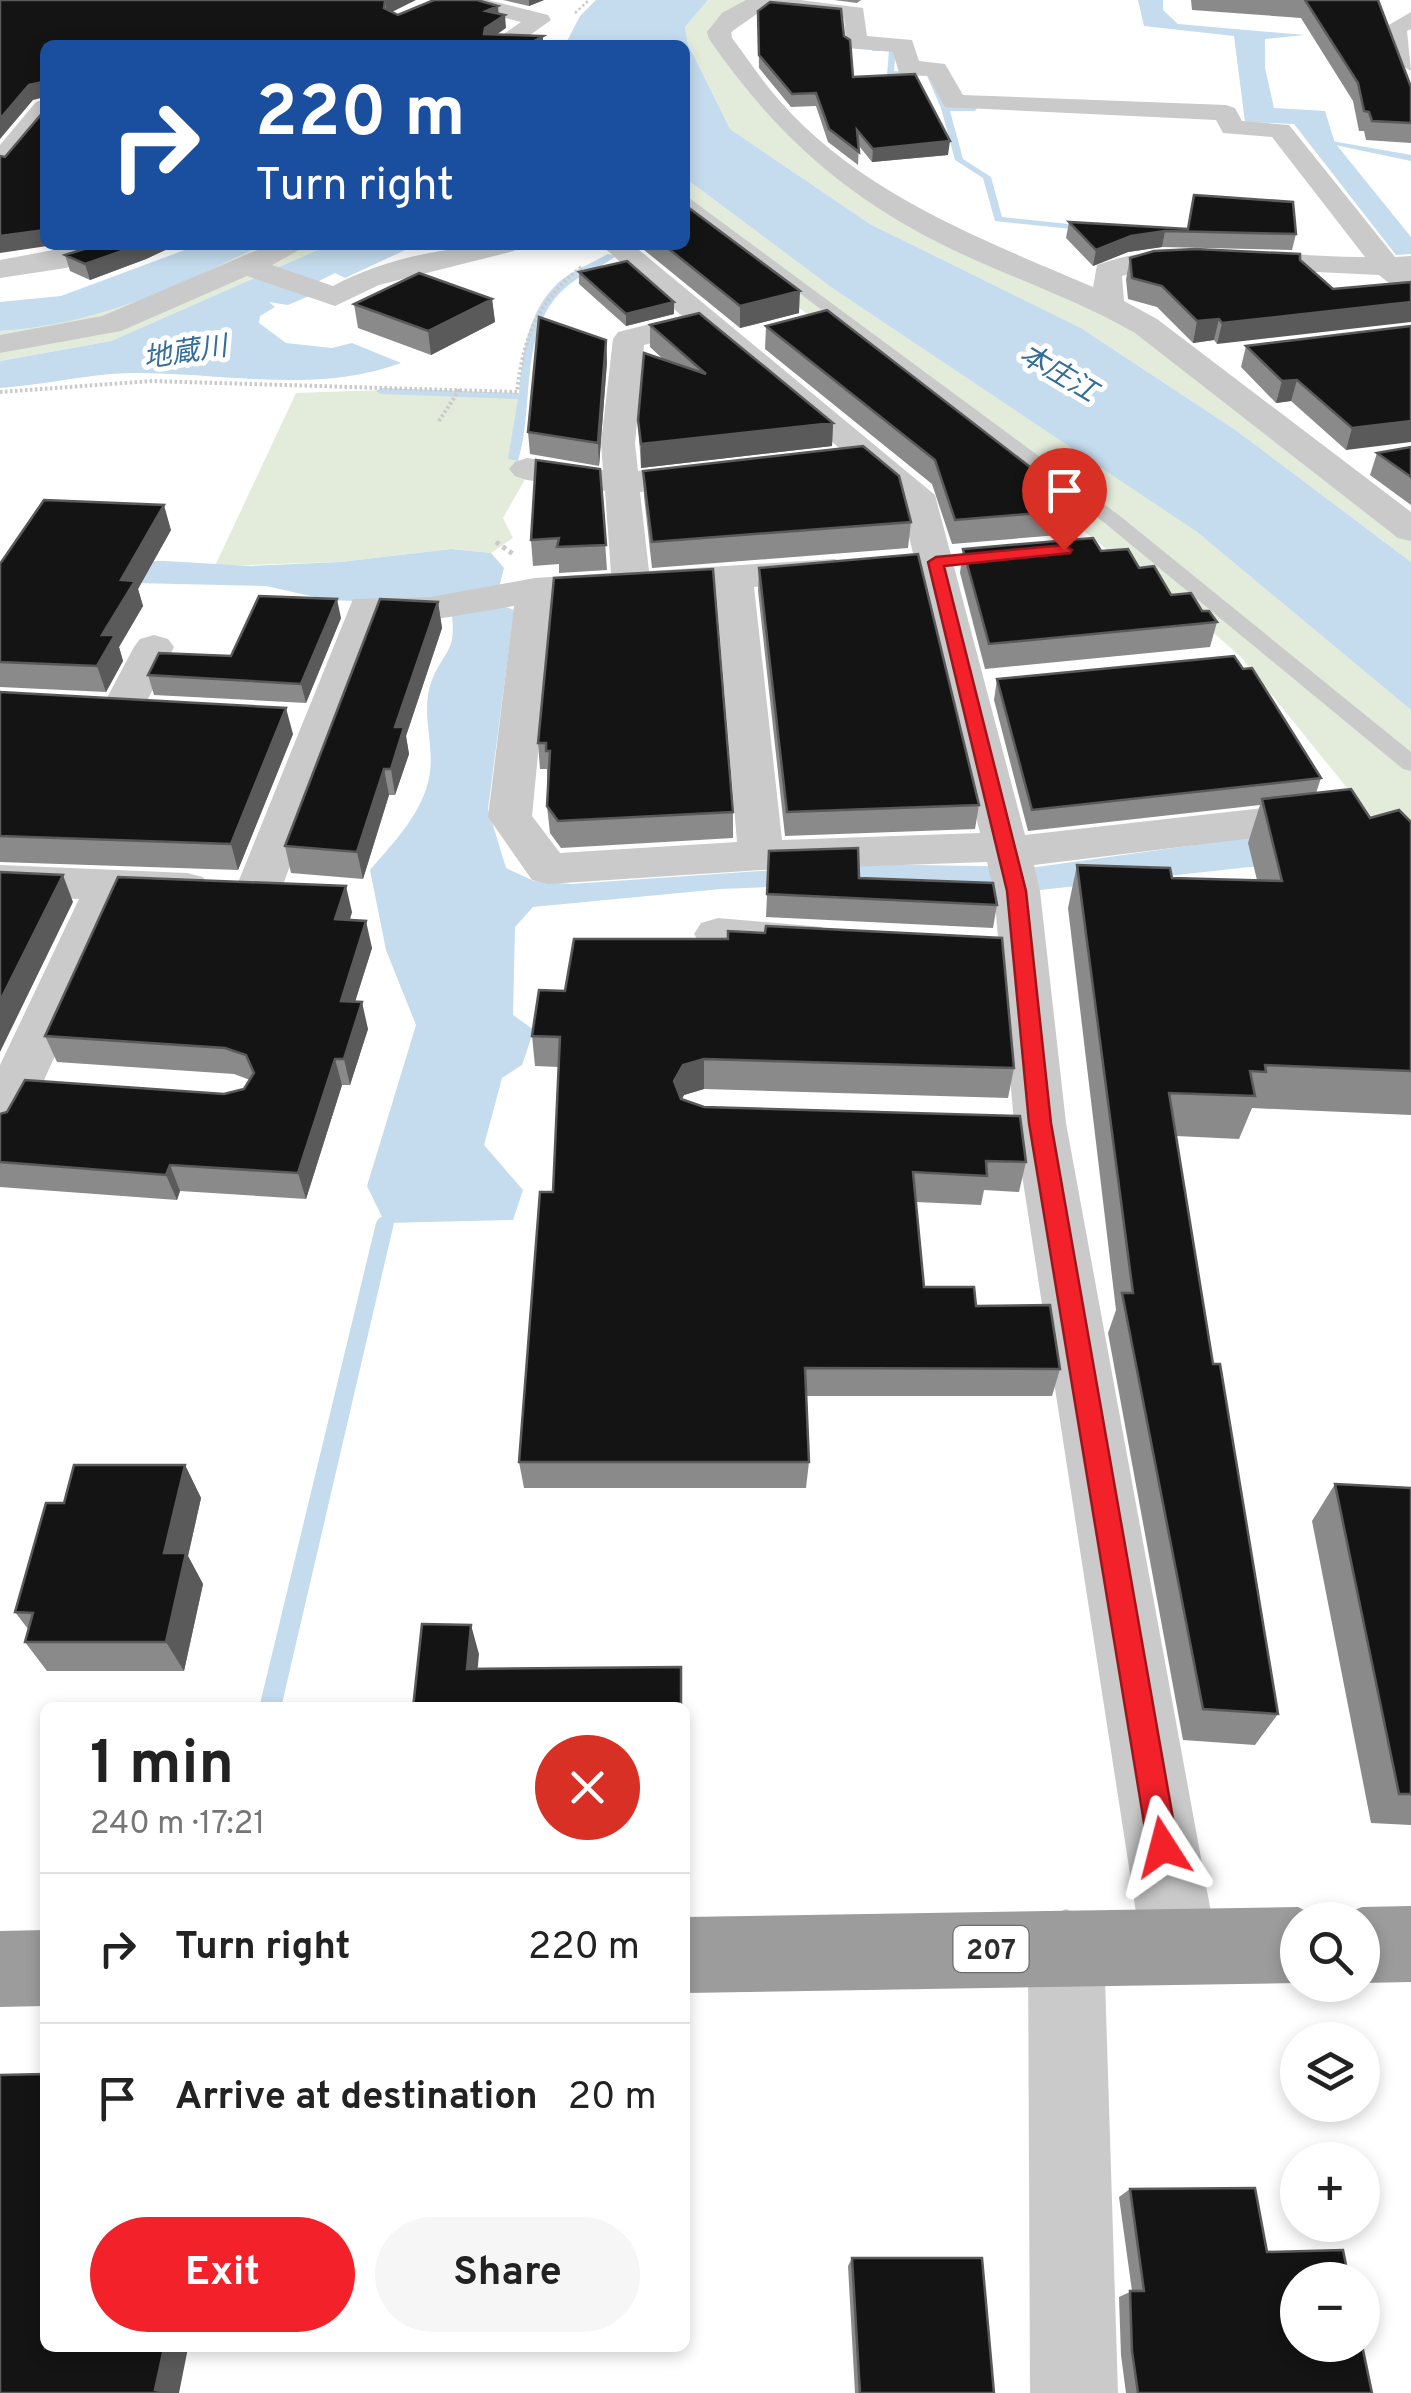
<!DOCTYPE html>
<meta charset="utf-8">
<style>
:root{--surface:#fff;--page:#f6f6f6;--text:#222;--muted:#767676;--line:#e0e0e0;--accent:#f3212a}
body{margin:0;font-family:Overpass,"Noto Sans JP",sans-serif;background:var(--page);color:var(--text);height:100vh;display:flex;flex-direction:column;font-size:38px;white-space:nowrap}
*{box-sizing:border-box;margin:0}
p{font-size:32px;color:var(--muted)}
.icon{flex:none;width:55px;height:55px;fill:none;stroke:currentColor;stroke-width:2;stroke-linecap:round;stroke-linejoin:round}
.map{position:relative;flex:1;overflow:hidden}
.panel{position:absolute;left:40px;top:1702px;width:650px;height:650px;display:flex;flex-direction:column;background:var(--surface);border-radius:15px;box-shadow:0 5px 15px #0003}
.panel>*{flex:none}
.guide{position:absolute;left:40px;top:40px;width:650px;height:210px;border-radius:15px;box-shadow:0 5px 15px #0003;background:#1a4fa0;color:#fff;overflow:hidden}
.fabs{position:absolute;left:1280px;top:1902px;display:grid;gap:20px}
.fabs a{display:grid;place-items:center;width:100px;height:100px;border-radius:50%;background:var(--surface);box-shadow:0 5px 15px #0003;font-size:50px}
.pin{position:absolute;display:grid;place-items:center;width:85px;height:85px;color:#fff;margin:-102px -42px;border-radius:50% 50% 50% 0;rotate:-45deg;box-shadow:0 0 10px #0007}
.pin .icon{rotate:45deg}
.me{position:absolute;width:110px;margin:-55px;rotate:351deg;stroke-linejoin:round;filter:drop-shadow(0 0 8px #0008)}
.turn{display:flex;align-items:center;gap:35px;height:210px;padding:0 50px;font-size:45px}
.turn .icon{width:130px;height:130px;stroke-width:2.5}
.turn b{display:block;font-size:70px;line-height:85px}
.round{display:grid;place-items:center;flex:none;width:105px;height:105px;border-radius:52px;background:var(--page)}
.summary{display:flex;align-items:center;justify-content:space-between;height:170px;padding:0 50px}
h1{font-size:60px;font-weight:700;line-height:75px}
.cta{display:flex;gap:20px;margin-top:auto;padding:20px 50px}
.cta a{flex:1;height:115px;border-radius:60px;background:var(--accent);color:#fff;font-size:40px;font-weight:700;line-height:115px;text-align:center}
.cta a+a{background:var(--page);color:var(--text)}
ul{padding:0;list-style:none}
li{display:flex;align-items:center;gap:30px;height:150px;padding:0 50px;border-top:2px solid var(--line)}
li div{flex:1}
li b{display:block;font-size:38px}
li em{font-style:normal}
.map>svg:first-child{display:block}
</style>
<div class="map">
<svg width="1411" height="2393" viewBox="0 0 1411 2393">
<rect width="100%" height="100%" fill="#fff"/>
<path fill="#e3ecda" d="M708,0H768L738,18L730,38L780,109L840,166L958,237L1136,312L1411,522V562L1237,431L1081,328L870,224L730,129L688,44L685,27Z
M685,178L835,290L1197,532L1411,710V830L1373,820L1241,657L1216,635L685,218Z
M262,245H329L111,341L0,361V331C94,325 178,286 262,245Z
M384,390L520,395L513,460L535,462L503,518L513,538L491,553L451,549L340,562L215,566L296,393Z"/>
<path fill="#c4dcee" d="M596,0H708L685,27L688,44L730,129L870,224L1081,328L1237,431L1411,562V710L1197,532L835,290L685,178V45H565L580,16Z
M1138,0H1163V10L1178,24L1305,35L1265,39V68L1274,108L1325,111L1335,143L1411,237V254L1396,255L1294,124L1245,122L1234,36L1144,26Z
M198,245H262C177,287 96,325 0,331V302L61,296Z
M329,245H416L345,278L335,273L299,291L309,296L288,305L269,302L275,307L260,316L259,323L286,343L332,348L352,343L401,363C314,395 221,372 131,373C87,374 44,385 0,388V361L111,341Z
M451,549L491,553L504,568L495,603L514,610L488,809L506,868L534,881L571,884L864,864L1037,867L1373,820L1268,865L1040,890L1029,883L894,882L721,889L533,907L515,927L513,1015L534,1030L522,1065L502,1078L484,1145L523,1190L513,1220L385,1223L367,1186L416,1025L386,950L370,870C394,842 425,811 430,772C434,742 420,710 432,680C444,650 456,653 452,616L428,604L329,600L266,586L0,580V562L164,561L251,566L340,562Z"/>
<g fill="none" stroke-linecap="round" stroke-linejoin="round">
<path fill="#c4dcee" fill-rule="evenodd" d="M875,47H896L894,71L933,72L948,106L978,107L975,111H950L963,159L991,177L1002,217L1088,226L1091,231L995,221L983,178L955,160L941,108L927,76L887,75L889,51H872Z
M1332,141L1411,155V161L1335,145Z
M608,254L616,256C599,269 578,275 563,290C518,332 535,408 518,461L508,459L518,399L381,394L376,391L381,388L519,393C522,354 528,310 559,282C573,270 592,263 608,254Z
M385,1216L391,1218L394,1223L281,1708H259L376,1223L379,1218Z"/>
<path stroke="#cacaca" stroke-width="2.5" stroke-dasharray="2.5 2.5" stroke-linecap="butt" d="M575,13L589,0"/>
<path stroke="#cacaca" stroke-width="4" stroke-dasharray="2.5 2.5" stroke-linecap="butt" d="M0,392L152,381L517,392C523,339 538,299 582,267
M439,421L460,389"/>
<path stroke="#cacaca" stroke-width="5" stroke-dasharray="4 4" stroke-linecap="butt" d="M496,542L513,554"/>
<path fill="#cacaca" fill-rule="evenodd" d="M685,195L1120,516L1411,752V771L1403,769L1106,524L685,207Z"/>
<path fill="#cacaca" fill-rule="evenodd" d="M451,0H488L548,15L551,20L516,45H488L521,22L454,5Z
M746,0H800L863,8L867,36L912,40L919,61L945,64L963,95L1226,105L1235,108L1242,121L1289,125L1395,257L1411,256V295L1400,292L1379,275L1191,266L1149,268L1122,276L1124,301L1157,319L1411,512V541L1398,538L1135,333C1073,297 1005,276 941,244C839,192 774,132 709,39L707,32L722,13ZM764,9L844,18L847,48L893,52L899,73L928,76L945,107L1216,120L1223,133L1272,137L1365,257C1275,258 1183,234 1097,265L1093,287C983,240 859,193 779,100C762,81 748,59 732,38L731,32Z
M1411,12V29L1407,31L1411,71L1399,64L1382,29Z
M45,99V123L9,168L0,170V145L36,102Z
M80,245H123L119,251L66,268L0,278V260Z
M269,245H308L272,265L333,286C388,256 457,245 518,245L514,251L379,285L335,306L247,276L121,331L0,353V335L102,316Z
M601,245H633L935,495L1025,835L1326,801L1342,805L1348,815L1342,825L1326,829L1034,865L1040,891L1066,1123L1217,1945L1206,1972L1179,1983L1152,1972L1141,1945L1014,1123L994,891L987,862L761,870L548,884L532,880L488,817L514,606L431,620H382L281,890L274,901L258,905L242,901L235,890L353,599L431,597L535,578L611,573L605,491L527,480L515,476L509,469L515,462L527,458L603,470L601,443L613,339L618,332L682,316ZM700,331L900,499L980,833L782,840L754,587L847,578L853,570L847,562L834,559L649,571L640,492L718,485L730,481L736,474L730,467L718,463L638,471L635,443L644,345ZM716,589L737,842L560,853L532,816L553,600Z
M154,635L168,639L174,647L143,709L137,718L122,721L107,718L101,709L134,647L140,639Z
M0,865L187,873L203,877L210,888L203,899L187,903L125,901L26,1120L19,1134L0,1140V1065L79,899L0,895Z
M718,918L822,927L829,938L822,949L805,954L701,945L694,934L701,923Z
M1066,1909L1093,1920L1104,1947L1118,2393H1030L1028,1947L1039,1920Z"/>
<path fill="#9c9c9c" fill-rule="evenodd" d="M1411,1906V1982L1362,1983V1920L1335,1918L1362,1907Z
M1298,1907L1325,1920H1298V1983L685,1993V1917Z
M45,1930V2006L0,2007V1931Z"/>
</g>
<path fill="#8a8a8a" d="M503,0H544L529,6Z
M834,0H861L857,3Z
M1191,0H1378L1411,87V143L1366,140L1364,131H1359L1353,101L1301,18L1192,10Z
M758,11L844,36L853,77L948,155L872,162L859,146L858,165L828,142L816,106L791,107L759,68Z
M1069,222L1188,229L1296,234L1292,250L1162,247L1128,252L1093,266L1066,238Z
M97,245H176L146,259L90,280L70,271L65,255Z
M638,245H685L799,313L740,328Z
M1300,254L1217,344L1214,340L1193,343L1157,307L1128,299L1126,279L1130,258Z
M579,272L674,314L626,326L579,284Z
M492,299L495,322L431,355L358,328L354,304Z
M650,325L833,423L832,446L641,468L638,420L664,360L650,347Z
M766,326L1059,497L1076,510L1071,534L952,544L932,484L765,349Z
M1411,326L1346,450L1291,401L1276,403L1241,367L1246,346Z
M606,340L607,362L599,466L530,454L528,432Z
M1411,447V505L1370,475L1377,453Z
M600,469L607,570L559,573V564L533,566L531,540Z
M643,471L911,522L908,548L652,568L644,496Z
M171,530L138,589L143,606L119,647L123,661L106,692L0,687V564Z
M963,549L1101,551L1139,568L1171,595L1202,611L1217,622L1210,647L985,669L960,573Z
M759,568L979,805L975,829L785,836L758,591Z
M554,578L733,812V838L561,848L550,833L547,806V769H540L538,743Z
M438,602L442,628L406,736L409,754L395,795H389L363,879L291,873L285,846Z
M341,618L306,703L154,695L148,675L231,656Z
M1243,669L1321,778L1316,793L1370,818L1411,822V1115L1252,1108L1239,1139L1176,1136L1213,1364L1278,1714L1255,1745L1183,1740L1108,1333L1116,1310L1068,908L1077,865L1172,878L1257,880L1248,843L1260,805L1028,831L994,700L997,679Z
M0,692L293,734L238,870L0,862Z
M769,851L859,878L997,905L993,928L766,917Z
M352,912L350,920L372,948L355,1002L368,1029L350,1085H342L306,1199L180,1191L177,1200L0,1187V1114L224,1094L244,1089L250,1080L234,1074L57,1062L45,1036Z
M532,1036L1014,1068L1008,1098L704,1089L684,1095L682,1099L704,1107L1026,1162L1019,1192L984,1190L981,1205L916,1202L924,1287L976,1306L1060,1369L1052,1396H806L809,1462L806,1488H524L519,1462L553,1192L559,1067L535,1066Z
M185,1465L201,1498L188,1556L203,1584L184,1671H47L25,1642L28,1629L15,1612L64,1503Z
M1335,1484L1411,1488V1825L1371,1823L1312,1521Z
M1130,2189L1267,2252L1372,2393H1126L1121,2355L1119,2297L1132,2291L1119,2197Z
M852,2258L994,2393H855L848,2266Z"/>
<path fill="#5a5a5a" d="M387,0H416L386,15L385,1Z
M529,0H544L529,6Z
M498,6L499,18L505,15L506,28L486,42L484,34L486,11Z
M543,36V45H527Z
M43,82L45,97L33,100L0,139V119L29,85Z
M950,141L948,155L872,162L873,149Z
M45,230V245H54L0,253V236Z
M1165,231L1162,247L1128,252L1093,266L1096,250L1131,236Z
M139,245H176L146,259L90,280L85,264Z
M800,291L799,313L740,328V306Z
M492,299L495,322L431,355L428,331Z
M674,302V314L626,326V314Z
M1411,302V322L1217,344L1222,323Z
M1219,319L1214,340L1193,343L1197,321Z
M606,340L607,362L599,466L598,443Z
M1297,380L1291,401L1276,403L1282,381Z
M1411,421V442L1346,450L1352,428Z
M833,423L832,446L641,468V444Z
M164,505L171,530L138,589L143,606L119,647L123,661L106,692L97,666L102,635L121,580Z
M337,599L341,618L306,703L301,684Z
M438,602L442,628L406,736L409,754L395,795L391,769L395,727Z
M286,708L293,734L238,870L231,844Z
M384,769L389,795L363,879L357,852Z
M63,875L73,902L0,1052V1001Z
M346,886L352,912L341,946L335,919Z
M366,921L372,948L347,1027L341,1001Z
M362,1002L368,1029L350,1085L344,1059Z
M335,1059L342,1085L306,1199L298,1173Z
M704,1059V1089L684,1095L675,1111L674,1081L683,1065Z
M170,1165L180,1191L177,1200L166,1175Z
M185,1465L201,1498L188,1556L203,1584L184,1671L166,1642L164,1553Z
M471,1625L479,1654L475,1698L467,1669Z
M164,2348H188L179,2393H169L155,2390Z"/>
<path fill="#141414" stroke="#5a5a5a" stroke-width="2.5" d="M0,0H387L385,1L384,8L398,15L434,0H477L498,6L486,11L505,15L485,28L484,34L543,36L527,45H45V230L0,236V156L5,157L44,111L43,82L29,85L0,119Z
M1304,0H1378L1411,87V123L1372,121L1369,112L1364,111L1358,83L1305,0Z
M770,2L841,9L844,36L850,40L853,77L915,74L950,141L873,149L857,130L859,152L829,129L816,93L792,94L759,55L758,11Z
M1194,195L1293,202L1296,234L1165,231L1131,236L1096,250L1069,222L1188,229Z
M685,205L800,291L740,306L664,245H685Z
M97,245H139L85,264L65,255Z
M1195,249L1300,254V260L1333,289L1411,282V302L1222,323L1219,319L1197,321L1162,286L1132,278L1130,258L1154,251Z
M627,261L674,302L626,314L579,272Z
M419,273L492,299L428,331L354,304Z
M827,310L1052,484L1059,497L1067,496L1076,510L955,520L935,460L766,326Z
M699,313L833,423L641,444L638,420L644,353L706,374L650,325Z
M539,317L606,340L598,443L528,432Z
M1411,326V421L1352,428L1297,380L1282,381L1246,346Z
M863,446L899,476L911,522L652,542L643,471Z
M1411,447V477L1377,453Z
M536,460L600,469L606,545L557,547L559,538L531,540Z
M44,500L164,505L121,580L135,581L102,635H115L97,666L0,662V564Z
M1093,538L1101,551L1128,549L1139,568L1154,566L1171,595L1191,593L1202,611H1209L1217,622L989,644L963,549Z
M918,554L979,805L787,812L759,568Z
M713,569L733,812L558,821L547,806L550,751H546V743H538L554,578Z
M259,596L337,599L301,684L148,675L159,653L231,656Z
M380,599L438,602L395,727H404L391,769H384L357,852L285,846Z
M1234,656L1243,669L1252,668L1321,778L1032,810L997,679Z
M0,692L286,708L231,844L0,836Z
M1351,789L1370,818L1399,810L1411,822V1071L1265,1065L1266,1072L1250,1071L1255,1096L1169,1093L1213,1364H1220L1278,1714L1203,1709L1122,1293H1133L1077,865L1170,868L1172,878L1282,881L1262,799Z
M858,848L859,878L993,883L997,905L767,894L769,851Z
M0,872L63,875L0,1001Z
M118,877L346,886L335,919L366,921L341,1001L362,1002L344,1059H335L298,1173L170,1165L166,1175L0,1162V1114L7,1112L25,1080L224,1094L244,1089L254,1073L246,1055L225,1048L45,1036Z
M766,926L1002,938L1014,1068L704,1059L683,1065L674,1081L681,1099L704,1107L1020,1116L1026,1162L986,1161L987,1176L913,1172L924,1287H974L976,1306L1050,1305L1060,1369L805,1368L809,1462H519L540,1192H553L560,1037L532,1036L539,990L565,991L574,939H728V931L765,933Z
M74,1465H185L164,1553H186L166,1642H25L33,1613L15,1612L46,1503H64Z
M1335,1484L1411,1488V1794H1399Z
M422,1624L471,1625L467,1669L681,1667V1708H413Z
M45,2074V2348H164L155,2390L170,2392L169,2393H0V2075Z
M1255,2188L1267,2252L1343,2250L1349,2280H1298V2345H1362L1372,2393H1138L1132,2351L1130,2291H1144L1130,2189Z
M852,2258H982L994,2393H860Z"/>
<path fill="#f3212a" stroke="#9e151b" stroke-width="2.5" d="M1064,545L1072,550L1070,553L944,566L1026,891L1051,1123L1178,1847L1173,1857L1163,1862L1152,1857L1148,1847L1029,1123L1007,891L928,562L936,557Z"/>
<g text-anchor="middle" stroke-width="10" stroke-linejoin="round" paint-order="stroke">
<g font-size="28" font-style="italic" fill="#356e96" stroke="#fff">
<text transform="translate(185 351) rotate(-9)" y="10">地蔵川</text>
<text transform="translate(1059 372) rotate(31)" y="10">本庄江</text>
</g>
<rect fill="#fff" stroke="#6c6c6c" stroke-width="2.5" x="953.5" y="1926" width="75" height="46" rx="8"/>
<g font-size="28" font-weight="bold" fill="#2d2d2d">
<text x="991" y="1959">207</text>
</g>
</g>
</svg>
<div class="fabs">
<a><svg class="icon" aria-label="search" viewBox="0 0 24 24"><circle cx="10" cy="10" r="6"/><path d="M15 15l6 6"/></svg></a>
<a><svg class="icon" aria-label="layers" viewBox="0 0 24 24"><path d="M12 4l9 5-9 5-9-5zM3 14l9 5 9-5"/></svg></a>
<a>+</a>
<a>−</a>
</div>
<div class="pin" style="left:1064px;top:550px;background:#d93025"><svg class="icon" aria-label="arrive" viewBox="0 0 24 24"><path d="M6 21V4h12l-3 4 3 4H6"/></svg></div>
<svg class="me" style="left:1163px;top:1847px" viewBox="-20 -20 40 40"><path d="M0-17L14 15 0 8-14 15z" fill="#f3212a" stroke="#fff" stroke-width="4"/></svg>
<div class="guide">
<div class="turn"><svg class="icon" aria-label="right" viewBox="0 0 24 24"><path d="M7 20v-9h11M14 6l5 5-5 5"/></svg><div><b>220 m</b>Turn right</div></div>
</div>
<section class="panel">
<div class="summary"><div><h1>1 min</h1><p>240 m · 17:21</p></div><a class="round" style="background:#d93025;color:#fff"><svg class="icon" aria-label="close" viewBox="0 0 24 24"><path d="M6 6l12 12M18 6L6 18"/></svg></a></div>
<ul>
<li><svg class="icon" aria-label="right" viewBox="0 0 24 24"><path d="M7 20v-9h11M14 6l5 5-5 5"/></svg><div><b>Turn right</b></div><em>220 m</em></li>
<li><svg class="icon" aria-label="arrive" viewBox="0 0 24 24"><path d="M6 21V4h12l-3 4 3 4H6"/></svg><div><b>Arrive at destination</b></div><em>20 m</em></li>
</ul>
<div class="cta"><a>Exit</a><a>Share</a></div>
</section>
</div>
